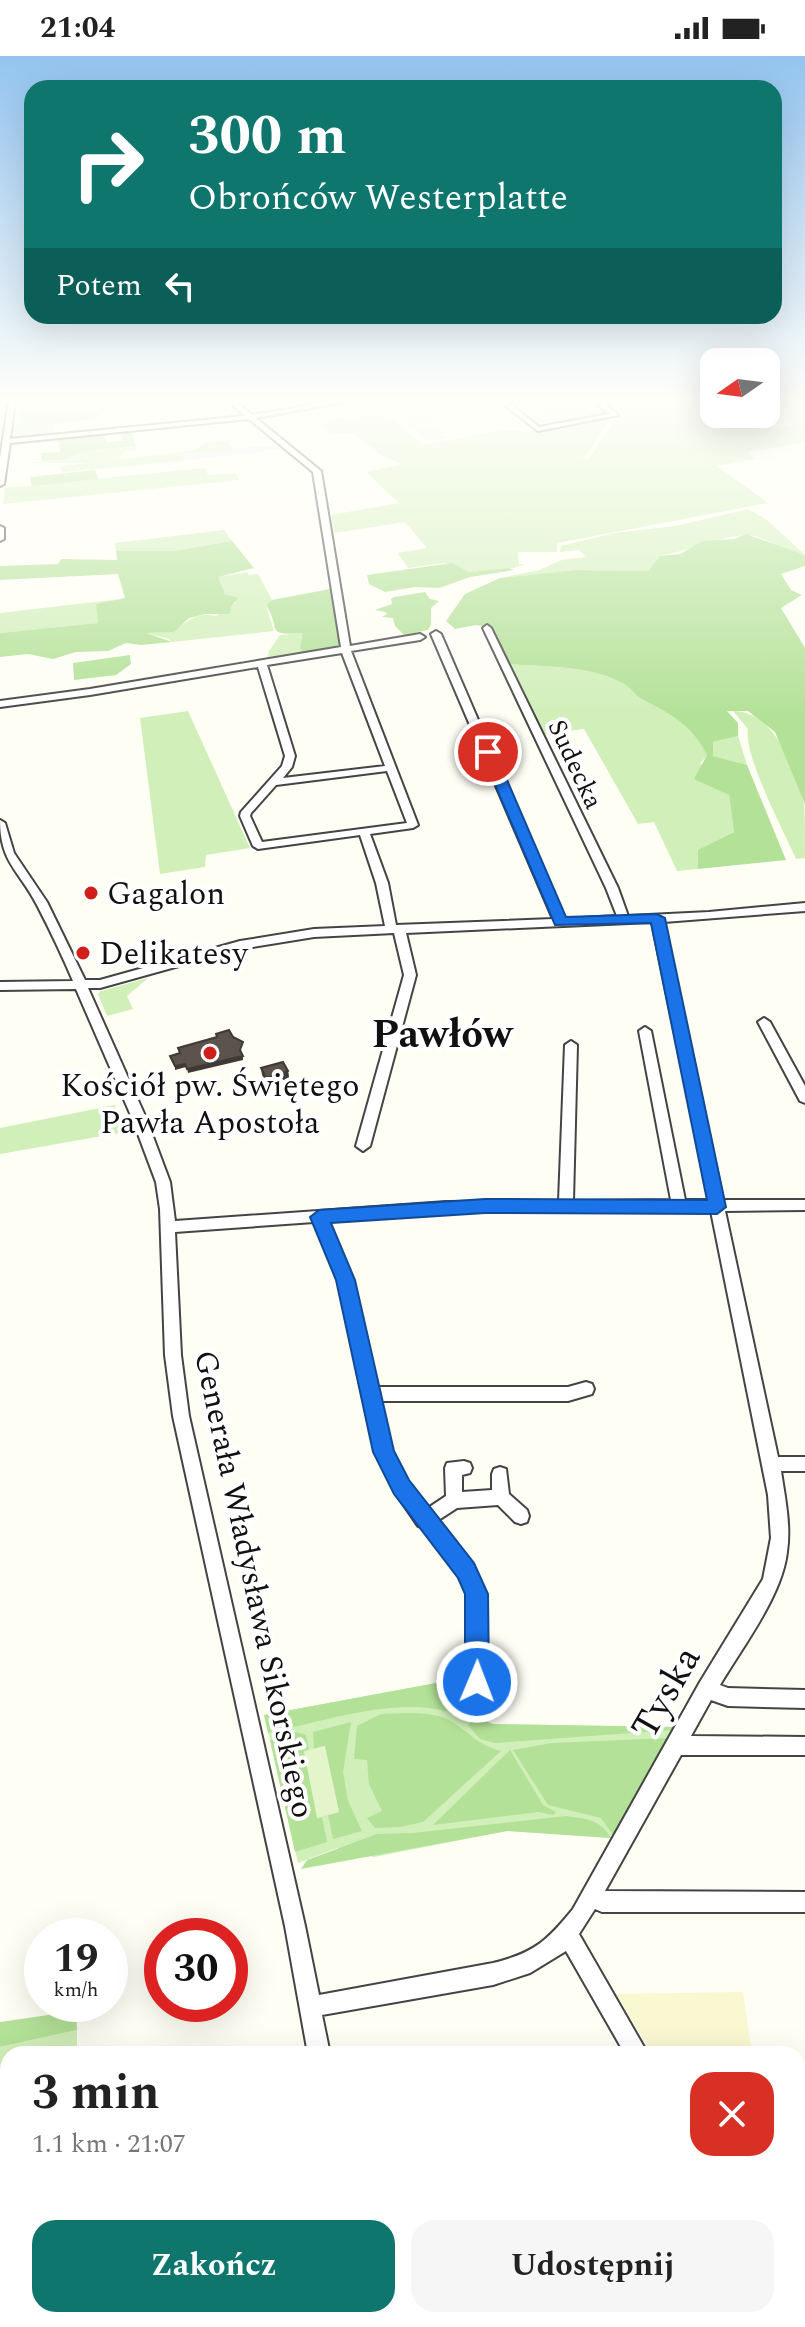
<!DOCTYPE html>
<html lang="pl">
<meta charset="utf-8">
<style>
:root{--surface:#fff;--page:#f6f6f6;--text:#222;--muted:#767676;--accent:#0f766e}
body{margin:0;font-family:Spectral,serif;background:var(--page);color:var(--text);height:100vh;display:flex;flex-direction:column;font-size:30px;white-space:nowrap}
*{box-sizing:border-box;margin:0}
p{font-size:26px;color:var(--muted)}
.icon{flex:none;width:44px;height:44px;fill:none;stroke:currentColor;stroke-width:2;stroke-linecap:round;stroke-linejoin:round}
.map{position:relative;flex:1;overflow:hidden}
.panel{position:absolute;left:0px;top:1990px;width:806px;height:282px;display:flex;flex-direction:column;background:var(--surface);border-radius:24px 24px 0 0;box-shadow:0 8px 32px #0002}
.panel>*{flex:none}
.banner{position:absolute;left:24px;top:24px;width:758px;height:244px;border-radius:24px;box-shadow:0 8px 32px #0002;background:#0f766e;color:#fff;overflow:hidden}
.needle{width:52px;rotate:256deg}
.buttons{position:absolute;left:700px;top:292px;display:grid;gap:16px}
.buttons a{display:grid;place-items:center;width:80px;height:80px;border-radius:16px;background:var(--surface);box-shadow:0 8px 32px #0002;font-size:40px}
.speed{position:absolute;left:24px;top:1862px;display:flex;gap:16px;font-size:40px;font-weight:700;text-align:center}
.speed>*{display:grid;place-content:center;width:104px;height:104px;border-radius:50%;background:var(--surface);box-shadow:0 8px 32px #0002;line-height:1}
.speed small{font-size:20px;font-weight:400}
.speed .limit{border:12px solid #d22;background:#fff;color:#111}
.pin{position:absolute;display:grid;place-items:center;width:68px;height:68px;color:#fff;margin:-34px;border:4px solid #fff;border-radius:50%;box-shadow:0 2px 8px #0007}
.me{position:absolute;width:88px;margin:-44px;rotate:1deg;stroke-linejoin:round;filter:drop-shadow(0 0 6px #0008)}
.turn{display:flex;align-items:center;gap:28px;height:168px;padding:0 32px;font-size:36px}
.turn .icon{width:104px;height:104px;stroke-width:2.5}
.turn b{display:block;font-size:56px;line-height:68px}
.then{display:flex;align-items:center;height:76px;padding:0 32px;background:#0003;gap:16px;font-size:30px}
.round{display:grid;place-items:center;flex:none;width:84px;height:84px;border-radius:24px;background:var(--page)}
.head{display:flex;align-items:center;justify-content:space-between;height:136px;padding:0 32px}
h1{font-size:48px;font-weight:700;line-height:60px}
.primary-button{display:flex;gap:16px;margin-top:auto;padding:16px 32px}
.primary-button a{flex:1;height:92px;border-radius:24px;background:var(--accent);color:#fff;font-size:32px;font-weight:700;line-height:92px;text-align:center}
.primary-button a+a{background:var(--page);color:var(--text)}
.status{display:flex;justify-content:space-between;align-items:center;height:56px;padding:0 40px;background:var(--surface);direction:ltr}
.status svg{height:22px;fill:currentColor}
.map>svg:first-child{display:block}
</style>
<div class="status"><b>21:04</b><svg viewBox="0 0 49 12"><path d="M0 12V9h3v3zM5 12V6h3v6zM10 12V3h3v9zM15 12V0h3v12zM26 1h20v11H26zM47 4h2v5h-2z"/></svg></div>
<div class="map">
<svg width="805" height="2271" viewBox="0 0 805 2271">
<rect width="100%" height="100%" fill="#fffef5"/>
<path fill="#efe5f0" d="M278,388L285,393L182,405L179,398Z"/>
<path fill="#f9f8d1" d="M743,1936L752,1998H652L616,1938Z"/>
<path fill="#d1efb9" d="M19,345H29L23,354L33,368C40,363 47,360 53,368L55,378H72L17,381L15,379Z
M514,345L548,368L554,367L527,345L553,348L594,345L611,358L540,371L533,366L536,363Z
M616,345H634V348L653,345H714V358H763L754,360L773,373L805,367V386L747,396L755,403L717,410L768,447L557,487V496H518L519,508H525L513,512L469,516L444,507L408,512L398,497L427,492L405,466L334,477L331,459L399,447L366,416L403,408L386,402L351,377L329,378L322,370L331,363L386,357L423,389L512,372L528,376L611,362L588,397L582,402L589,404L619,356L612,350Z
M228,385L232,393L180,398L182,405L62,416L60,411L87,407H20L63,404L84,395L136,390L138,394L156,393L125,395L119,403L192,395L204,387Z
M205,412L208,419L235,417L239,424L3,448L5,432Z
M748,453L767,464L804,498C784,498 765,478 744,479C718,481 687,495 660,500L648,515L576,514L500,522L539,514L562,504L586,501L579,494L560,496L561,490L615,477L675,470Z
M224,474L232,485L175,495H116L115,487Z
M247,516L249,519L258,518L272,544L266,549L274,575L172,586L169,583L145,577C154,576 165,577 172,574C191,567 192,555 216,560L236,547L223,535L218,521Z
M121,543L96,548L99,567L0,577V557Z
M303,577L305,598L267,603L269,595L280,579Z
M508,608C546,611 590,609 624,628C631,632 636,640 643,644C670,657 694,671 708,699L700,707L729,739L734,776L699,794L698,813L677,815L654,766L638,768L584,673L543,678Z
M188,655L250,792L206,799L205,811L160,818L140,662Z
M733,655C773,654 796,713 804,746C805,763 805,785 805,802L796,803C784,775 743,699 748,673Z
M738,680L747,709L713,700V686Z
M148,922L127,940L133,953L107,960L98,938L101,935Z
M115,1049L125,1076L0,1098V1072Z
M463,1622L450,1632V1652L468,1660L482,1648V1664L493,1668L674,1671L611,1782L507,1775L374,1801L337,1792L298,1807L264,1659Z
M77,1974V1998H8V2190H0V1991Z"/>
<path fill="#b3e197" d="M29,345L64,349L84,345H139L141,350L106,354L102,359L94,362L96,363L53,368L40,363L25,373L21,357Z
M132,376L136,390L84,395L63,404L42,405L41,397L60,396L58,383L99,379L105,380L107,386L122,385L120,377Z
M95,414L98,423L32,430L30,421Z
M746,478L805,499V510L781,518L791,534L802,539L781,552L805,592V748L775,676L748,655H727L738,667V680L713,686V700L747,709L786,804L698,813V794L734,776L729,739L694,723L707,699C694,671 670,657 643,644C636,640 631,632 624,628C590,609 546,611 508,608L488,571L476,569L455,573L446,565L465,538L500,522L576,514L648,515L660,500L680,498L703,485L734,483Z
M232,485L254,512L218,521L225,538L238,542L231,551L230,558H205L189,562L174,576L146,577L172,586L141,589L126,587L108,595L76,596L53,603L28,598L0,601V577L98,567L96,548L125,542L118,518L0,524V510L58,508L61,503L117,504L116,495H175Z
M452,507L469,516L509,512L514,514L470,521L439,532L415,531L385,536L369,528L367,519Z
M330,533L342,590L305,598L300,592L303,577C263,580 282,573 266,549L272,544Z
M425,536L430,543L439,545L431,552V569L428,574L404,579L395,570L393,562L382,561L387,558L386,556L375,554L392,548L391,543L394,541Z
M130,599L131,608L116,619L74,624L73,607Z
M463,1622L446,1630L444,1640L449,1656C397,1640 321,1666 268,1677L264,1659Z
M482,1654V1664L493,1668L674,1671L673,1674L495,1687L480,1683L468,1669Z
M381,1658C402,1658 432,1654 451,1665C472,1678 474,1687 501,1695L423,1766L400,1771L375,1772L367,1762L382,1755L369,1728L367,1704L354,1703L357,1670Z
M351,1666L343,1716L348,1745L362,1775L333,1783L328,1759L339,1756L324,1690L314,1693L313,1676Z
M296,1676L306,1679L309,1694L304,1695L318,1762L322,1761L327,1786L295,1796L270,1684Z
M668,1682L613,1779L601,1762L548,1749L513,1694L552,1687Z
M510,1694L543,1749L556,1756L553,1759L538,1756L433,1769Z
M566,1760C586,1763 600,1763 611,1782L507,1775L301,1813L307,1804L377,1778L413,1777Z
M76,1955L77,1974L0,1991V1966Z"/>
<path fill="#e4f5cc" d="M416,352L421,357L415,358L417,361L423,359L444,377L434,380H449L434,385L422,376L431,385L428,386L403,363L407,362L395,356Z
M325,1690L339,1756L317,1762L304,1695Z"/>
<g fill="none" stroke-linecap="round" stroke-linejoin="round">
<defs>
<path id="minor" d="M9,345H15L10,383L245,360L228,345H235L252,359L333,345H349L256,362L321,415L350,590L420,578L425,581L420,584L351,595L418,769L413,772L370,778L388,827L396,869L553,863L431,578L436,575L441,578L564,863L617,860L606,832L483,572L487,569L491,572L618,832L628,860L709,856L805,847V855L664,866L723,1144H805V1154L725,1155L778,1401H805V1415H781C785,1442 791,1469 787,1496C782,1540 743,1590 720,1629L728,1632L805,1634V1652L728,1650L711,1644L691,1680L805,1681V1699H681L605,1835L805,1836V1856H602L595,1853L579,1878L648,1998H625L566,1895L530,1917L493,1929L322,1959L330,1998H308L285,1870L173,1360L165,1299L160,1153L156,1126L132,1062L76,933L0,934V926L73,925C62,899 50,874 37,849C19,814 0,807 0,764L5,767L14,797L47,846L85,924H100L240,885L314,873L385,870L376,827L360,779L258,793L253,790L240,760L241,756L282,710L285,700L258,611L90,639L0,651V645L90,633L341,591L313,416L249,363L10,387L4,428L0,430V402ZM342,597L385,710L283,722L292,711L295,700L267,609ZM387,715L407,767L262,786L250,760L251,757L276,729ZM652,866L709,1144H685L651,975L645,971L639,975L671,1144L573,1145L577,989L571,985L565,989L559,1145L446,1146L175,1165L170,1126L146,1062L88,932H100L240,893L314,881L394,877L404,919L356,1090L363,1095L370,1090L416,919L406,877ZM675,1155H711L768,1439L771,1482L763,1523L700,1626L573,1853C547,1885 534,1897 493,1907L319,1939L305,1870L189,1360L181,1299L175,1176L314,1166L338,1224L376,1396L395,1436L418,1470L422,1471L460,1521L468,1539V1623L455,1644L457,1651L464,1653L471,1651L486,1626V1538L472,1509L437,1465L457,1452L498,1449L515,1466L521,1468L527,1466L529,1460L527,1454L509,1438L506,1413L500,1411L494,1413L492,1418V1434L462,1436V1419L470,1417L472,1412L470,1407L464,1405L447,1407L445,1412L446,1440L428,1452L407,1426L392,1395L380,1345H568L592,1338L594,1333L592,1328L586,1326L568,1331H377L352,1224L328,1165L446,1156Z
M499,345H507L539,371L609,358L595,345H602L618,359L538,375Z
M0,470L4,472V483L0,485Z
M764,962L770,966L805,1030V1047L800,1045L758,966Z
M798,2043H805V2065H798Z
M356,2264H380L381,2271H357Z
M756,2264H780L783,2271H759Z"/>
</defs>
<use href="#minor" stroke="#444" stroke-width="4"/>
<use href="#minor" fill="#fff" fill-rule="evenodd"/>
</g>
<path fill="#4e4741" d="M261,1012L288,1015L289,1022L267,1029L262,1019Z"/>
<path fill="#403a35" d="M243,1000V1004L188,1017L187,1013Z
M185,1008L186,1011L175,1014V1010Z
M288,1015L289,1022L267,1029L266,1022Z"/>
<path fill="#5b534c" stroke="#403a35" stroke-width="2" d="M229,974L233,981L243,986L240,994L243,1000L187,1013L185,1008L175,1010L170,1000L180,997L178,992L217,981L216,978Z
M283,1006L288,1015L266,1022L261,1012Z"/>
<linearGradient id="sky" x2="0" y2="1"><stop stop-color="#93c4f0"/><stop offset="0.52" stop-color="#fffffa"/><stop offset="1" stop-color="#fffffa" stop-opacity="0"/></linearGradient>
<rect width="805" height="663" fill="url(#sky)"/>
<path fill="#1a73e8" stroke="#114b97" stroke-width="2" d="M488,692L495,696L566,861L657,858L665,862L726,1151L717,1158L485,1157L331,1167L355,1224L394,1395L409,1424L474,1507L488,1538L489,1626L485,1634L477,1638L468,1634L465,1626V1538L458,1522L394,1438L373,1396L336,1224L310,1161L319,1154L485,1143L707,1144L651,867L555,869L481,696Z"/>
<g fill="#d01f19" stroke="#fff" stroke-width="3">
<circle cx="91" cy="837" r="8"/>
<circle cx="83" cy="897" r="8"/>
<circle cx="210" cy="997" r="8"/>
</g>
<g text-anchor="middle" stroke-width="8" stroke-linejoin="round" paint-order="stroke">
<g font-size="26" fill="#111" stroke="#fff">
<text transform="translate(576 708) rotate(65)" y="9">Sudecka</text>
</g>
<g font-size="32" fill="#111" stroke="#fff" text-anchor="start">
<text x="107" y="848">Gagalon</text>
<text x="99" y="908">Delikatesy</text>
<text x="210" y="1040" text-anchor="middle">Kościół pw. Świętego<tspan x="210" dy="37">Pawła Apostoła</tspan></text>
</g>
<g font-size="32" fill="#111" stroke="#fff">
<text transform="translate(255 1528) rotate(78)" y="11">Generała Władysława Sikorskiego</text>
</g>
<g font-size="38" fill="#111" stroke="#fff">
<text transform="translate(665 1636) rotate(-60)" y="13">Tyska</text>
</g>
<g font-size="40" font-weight="bold" fill="#111" stroke="#fff">
<text x="442" y="991">Pawłów</text>
</g>
</g>
</svg>
<div class="buttons">
<a><svg class="needle" viewBox="-14 -14 28 28"><path d="M0-13l5 13h-10z" fill="#e53935"/><path d="M0 13l5-13h-10z" fill="#767676"/></svg></a>
</div>
<div class="speed"><div>19<small>km/h</small></div><div class="limit">30</div></div>
<div class="pin" style="left:488px;top:696px;background:#d93025"><svg class="icon" aria-label="arrive" viewBox="0 0 24 24"><path d="M6 21V4h12l-3 4 3 4H6"/></svg></div>
<svg class="me" style="left:477px;top:1626px" viewBox="-20 -20 40 40"><circle r="17" fill="#1a73e8" stroke="#fff" stroke-width="3"/><path d="M0-11L8 9 0 5-8 9z" fill="#fff"/></svg>
<div class="banner">
<div class="turn"><svg class="icon" aria-label="right" viewBox="0 0 24 24"><path d="M7 20v-9h11M14 6l5 5-5 5"/></svg><div><b>300 m</b>Obrońców Westerplatte</div></div>
<div class="then">Potem<svg class="icon" aria-label="left" viewBox="0 0 24 24"><path d="M17 20v-9H6M10 6l-5 5 5 5"/></svg></div>
</div>
<section class="panel">
<div class="head"><div><h1>3 min</h1><p>1.1 km · 21:07</p></div><a class="round" style="background:#d93025;color:#fff"><svg class="icon" aria-label="close" viewBox="0 0 24 24"><path d="M6 6l12 12M18 6L6 18"/></svg></a></div>
<div class="primary-button"><a>Zakończ</a><a>Udostępnij</a></div>
</section>
</div>
